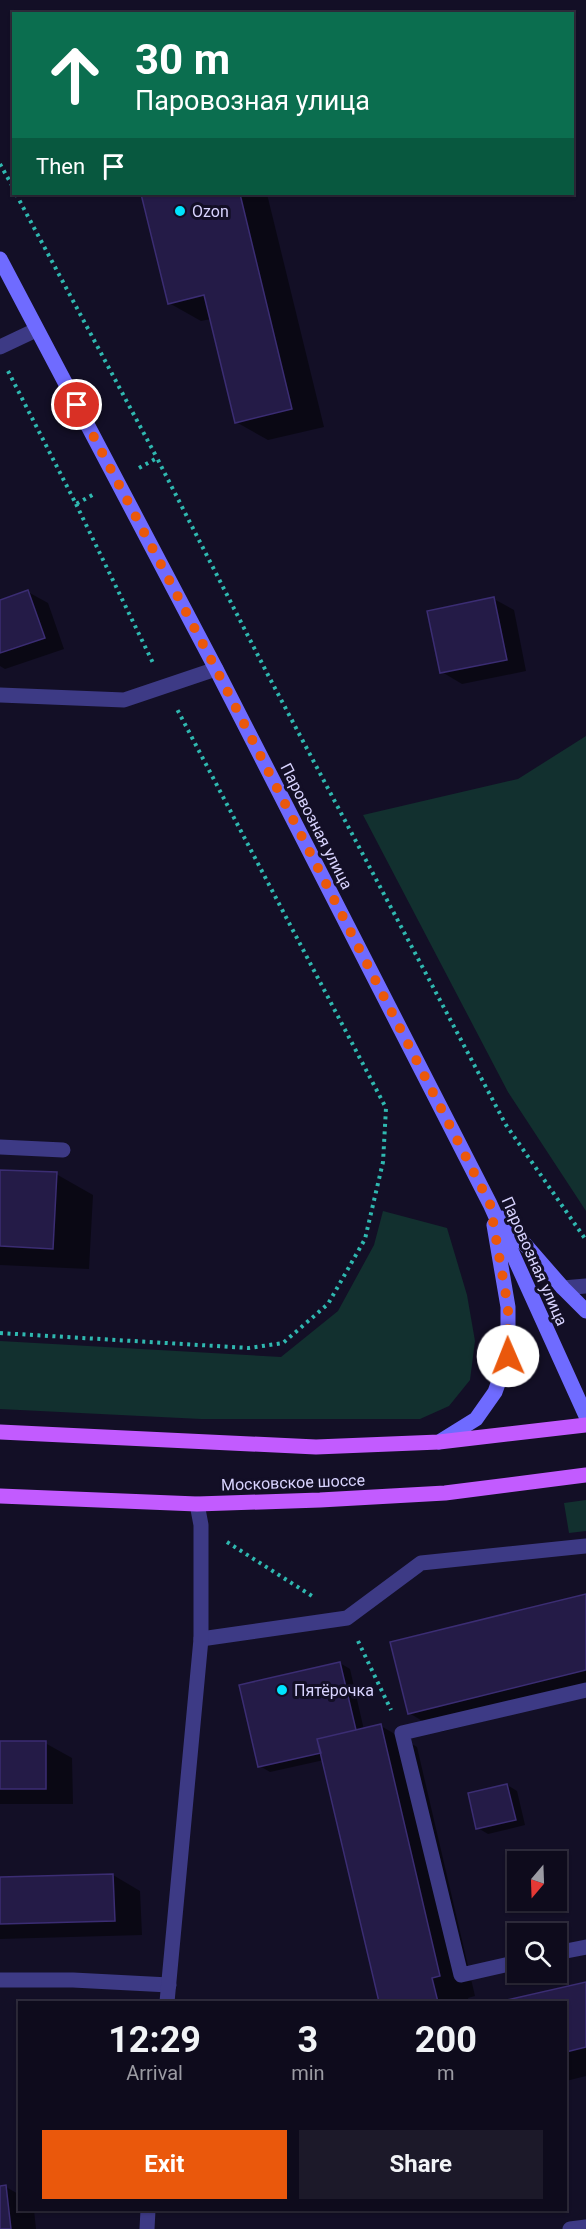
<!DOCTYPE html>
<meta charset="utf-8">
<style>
:root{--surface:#0e0b1c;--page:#1c1929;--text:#f1f3f6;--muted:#9b9ba3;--line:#2e2b3b;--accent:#ea580c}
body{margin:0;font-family:Roboto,sans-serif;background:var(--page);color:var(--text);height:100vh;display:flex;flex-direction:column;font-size:22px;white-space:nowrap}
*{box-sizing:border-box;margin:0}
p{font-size:20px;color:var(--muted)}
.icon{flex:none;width:33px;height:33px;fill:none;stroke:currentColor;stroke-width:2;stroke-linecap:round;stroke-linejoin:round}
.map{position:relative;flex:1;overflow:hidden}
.side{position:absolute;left:18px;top:2001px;width:549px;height:210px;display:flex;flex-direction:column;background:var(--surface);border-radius:0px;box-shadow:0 2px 4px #0004,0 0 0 2px var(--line)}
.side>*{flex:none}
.hud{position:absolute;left:12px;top:12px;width:562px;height:183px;border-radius:0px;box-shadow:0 2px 4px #0004,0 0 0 2px var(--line);background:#0b6e4f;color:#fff;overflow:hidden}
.needle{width:39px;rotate:199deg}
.controls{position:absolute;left:507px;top:1851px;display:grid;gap:12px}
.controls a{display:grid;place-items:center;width:60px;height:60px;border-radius:0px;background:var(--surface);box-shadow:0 2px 4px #0004,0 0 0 2px var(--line);font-size:30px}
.pin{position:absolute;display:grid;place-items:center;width:51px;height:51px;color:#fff;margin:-26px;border:3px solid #fff;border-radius:50%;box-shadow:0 2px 6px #0007}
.me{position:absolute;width:66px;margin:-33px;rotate:359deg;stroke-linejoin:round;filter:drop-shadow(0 0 4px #0008)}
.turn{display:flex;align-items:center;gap:21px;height:126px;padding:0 24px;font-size:27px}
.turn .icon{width:78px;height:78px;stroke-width:2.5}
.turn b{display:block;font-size:42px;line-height:51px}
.then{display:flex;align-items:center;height:57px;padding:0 24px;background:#0003;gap:12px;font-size:22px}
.eta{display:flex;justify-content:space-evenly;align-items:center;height:102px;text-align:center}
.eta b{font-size:36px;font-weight:700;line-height:42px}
.primary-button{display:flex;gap:12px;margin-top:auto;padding:12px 24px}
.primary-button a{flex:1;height:69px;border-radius:0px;background:var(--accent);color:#fff;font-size:24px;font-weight:700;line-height:69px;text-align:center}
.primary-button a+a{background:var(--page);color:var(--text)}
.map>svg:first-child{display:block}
</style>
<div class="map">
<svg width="586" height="2229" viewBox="0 0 586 2229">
<rect width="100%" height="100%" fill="#130f26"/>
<path fill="#12302f" d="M586,736V1211L508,1092L363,815L518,779Z
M383,1211L447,1228L467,1295L475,1341L470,1380L449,1406L420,1419H201L0,1409V1341L281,1357L338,1311L374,1245Z
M586,1500V1531L569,1533L564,1503Z"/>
<path fill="#0007" d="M143,194H267L324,427L268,440L236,422L211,319L201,321L169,303Z
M28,592L48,603L64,649L5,669L0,666V601Z
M494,599L514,610L526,671L462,684L442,672Z
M0,1171L56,1174L93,1195L89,1269L0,1265Z
M586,1595V1696L441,1732L409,1713Z
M340,1663L350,1669L364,1730L381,1726L417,1747L475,1996L468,1998L469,2002H380L324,1760L270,1772L260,1766Z
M0,1743H45L72,1758L73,1804H0Z
M507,1785L517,1791L525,1825L488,1834L478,1828Z
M113,1875L140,1891L142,1935L0,1939V1878Z
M586,1984V2076L566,2081V2002H505Z
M0,2187H6L20,2195V2210H34L36,2229H0Z"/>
<path fill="#241b47" stroke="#3b2d73" stroke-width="1.5" d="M141,194H240L292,409L235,423L204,295L168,304Z
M28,590L45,638L0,653V600Z
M494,597L507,660L440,673L427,611Z
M0,1170L57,1172L53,1249L0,1246Z
M586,1594V1670L408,1714L390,1642Z
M340,1662L356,1730L317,1739L321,1753L258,1767L239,1685Z
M381,1724L440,1976L432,1978L438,2002H379L317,1739Z
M0,1741H46V1789H0Z
M507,1784L516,1820L476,1829L468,1793Z
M113,1874L115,1921L0,1924V1877Z
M586,1982V2047L566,2052V2002H498Z
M6,2185L11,2229H0V2186Z"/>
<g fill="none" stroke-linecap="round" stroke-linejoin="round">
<path stroke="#2fb8b0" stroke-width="4" stroke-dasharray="3 4.5" stroke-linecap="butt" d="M0,164L14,189
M16,194L157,458
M8,371L76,504L96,493
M139,468L157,458L268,675L506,1125L586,1240
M76,504L153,663
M0,1333L249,1348L283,1343L328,1304L365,1239L383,1162L386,1108L177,709
M227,1542L312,1596
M358,1641L391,1710"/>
<path stroke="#3d3a85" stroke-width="15" d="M0,347L36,330
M0,1147L63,1150
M563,1288L586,1286
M201,1639L347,1618L421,1563L586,1546
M556,1953L586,1947
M518,1962L461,1975L402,1733L586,1690
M0,1980H73L169,1985
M570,2229L586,2227"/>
<path stroke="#3d3a85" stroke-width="15" d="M0,695L124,700L216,669
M167,2002L201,1639V1525L197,1504
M147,2229L148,2210"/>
<path stroke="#6f6bff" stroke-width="15" d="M0,259L216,669L490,1204L586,1416
M502,1218L563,1288L586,1311
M439,1442L476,1419L495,1392L508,1356V1307L494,1225"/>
<path stroke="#c25bff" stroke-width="15" d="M0,1432L316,1447L439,1442L586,1425
M0,1496L197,1504L320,1500L445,1493L586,1475"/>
</g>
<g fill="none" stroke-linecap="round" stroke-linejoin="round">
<path stroke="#ea580c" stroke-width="10" stroke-dasharray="0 18" d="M77,405L216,669L490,1204L508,1307V1356"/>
</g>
<g fill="#00e5ff" stroke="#130f26" stroke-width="2">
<circle cx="180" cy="211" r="6"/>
<circle cx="282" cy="1690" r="6"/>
</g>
<g text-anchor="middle" stroke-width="6" stroke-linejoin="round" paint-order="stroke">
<g font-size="16" fill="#d9d4ff" stroke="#130f26" text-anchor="start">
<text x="192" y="217">Ozon</text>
<text x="294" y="1696">Пятёрочка</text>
</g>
<g font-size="16" fill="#d9d4ff" stroke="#130f26">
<text transform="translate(317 826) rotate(63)" y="6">Паровозная улица</text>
<text transform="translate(535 1261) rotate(66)" y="6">Паровозная улица</text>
<text transform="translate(293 1482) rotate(-2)" y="6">Московское шоссе</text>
</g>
</g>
</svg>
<div class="controls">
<a><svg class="needle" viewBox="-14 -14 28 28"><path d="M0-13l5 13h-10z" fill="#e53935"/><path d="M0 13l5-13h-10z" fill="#9b9ba3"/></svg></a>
<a><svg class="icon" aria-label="search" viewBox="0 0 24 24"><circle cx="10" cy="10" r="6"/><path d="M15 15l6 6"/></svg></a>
</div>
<div class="pin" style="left:77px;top:405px;background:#d93025"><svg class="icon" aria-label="arrive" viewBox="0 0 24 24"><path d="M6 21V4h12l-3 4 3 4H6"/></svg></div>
<svg class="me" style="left:508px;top:1356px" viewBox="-20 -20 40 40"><circle r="19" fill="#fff"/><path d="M0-13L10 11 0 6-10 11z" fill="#ea580c"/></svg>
<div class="hud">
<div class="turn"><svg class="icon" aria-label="ahead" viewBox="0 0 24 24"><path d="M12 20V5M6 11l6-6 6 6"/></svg><div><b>30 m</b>Паровозная улица</div></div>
<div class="then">Then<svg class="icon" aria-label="arrive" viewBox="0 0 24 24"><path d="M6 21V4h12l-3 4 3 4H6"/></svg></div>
</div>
<section class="side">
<div class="eta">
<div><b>12:29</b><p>Arrival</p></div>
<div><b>3</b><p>min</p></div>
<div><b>200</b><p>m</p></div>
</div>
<div class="primary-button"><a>Exit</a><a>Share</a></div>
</section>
</div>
